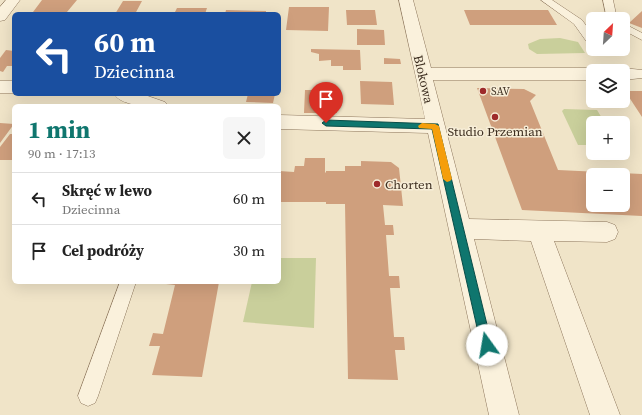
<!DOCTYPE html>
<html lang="pl">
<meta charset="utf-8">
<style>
:root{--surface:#fff;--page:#f6f6f6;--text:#222;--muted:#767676;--line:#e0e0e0;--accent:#0f766e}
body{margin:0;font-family:"Source Serif 4",serif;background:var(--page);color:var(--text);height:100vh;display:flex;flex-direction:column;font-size:15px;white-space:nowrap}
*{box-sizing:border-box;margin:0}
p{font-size:13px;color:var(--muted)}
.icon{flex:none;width:22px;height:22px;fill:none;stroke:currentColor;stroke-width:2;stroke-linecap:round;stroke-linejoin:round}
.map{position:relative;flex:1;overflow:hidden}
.drawer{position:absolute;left:12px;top:104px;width:269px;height:180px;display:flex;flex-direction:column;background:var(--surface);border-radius:6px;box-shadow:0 4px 16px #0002}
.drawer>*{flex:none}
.top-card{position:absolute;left:12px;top:12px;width:269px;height:84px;border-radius:6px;box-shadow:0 4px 16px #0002;background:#1a4fa0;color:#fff;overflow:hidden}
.needle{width:26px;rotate:25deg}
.fabs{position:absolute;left:586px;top:12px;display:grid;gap:8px}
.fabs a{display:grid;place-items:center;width:44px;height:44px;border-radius:6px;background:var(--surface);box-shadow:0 4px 16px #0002;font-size:20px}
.pin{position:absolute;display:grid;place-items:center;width:34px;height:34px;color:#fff;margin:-41px -17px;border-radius:50% 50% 50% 0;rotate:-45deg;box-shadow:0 0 4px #0007}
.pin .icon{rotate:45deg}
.me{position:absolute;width:44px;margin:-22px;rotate:347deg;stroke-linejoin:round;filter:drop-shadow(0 0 3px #0008)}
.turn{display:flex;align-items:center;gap:14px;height:84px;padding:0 16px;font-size:18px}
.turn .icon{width:52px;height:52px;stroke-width:2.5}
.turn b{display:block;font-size:28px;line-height:34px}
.round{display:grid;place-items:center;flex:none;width:42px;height:42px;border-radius:6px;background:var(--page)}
.summary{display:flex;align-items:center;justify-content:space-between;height:68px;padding:0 16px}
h1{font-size:24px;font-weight:700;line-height:30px;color:var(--accent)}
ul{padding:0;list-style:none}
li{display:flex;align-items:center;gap:12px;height:52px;padding:0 16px;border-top:1px solid var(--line)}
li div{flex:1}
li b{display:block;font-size:15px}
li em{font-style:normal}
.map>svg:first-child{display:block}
</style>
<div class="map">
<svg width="642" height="415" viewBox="0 0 642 415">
<rect width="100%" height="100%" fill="#f0e4c8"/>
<path fill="#c9cf9b" d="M560,38L578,42L585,53L537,54L529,49L528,44L540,39Z
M564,109L597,110L605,123H593V145H578L562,111Z
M279,258H316L314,328L243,322L252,282H279Z"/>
<path fill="#cf9f7d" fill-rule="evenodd" d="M42,0H77L67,12H33Z
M123,1H142L135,14H115Z
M289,7H329L328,31L286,30Z
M177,8H207L205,14H174Z
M226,10L266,11V14H225Z
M346,10H375L377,25H347Z
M464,10H548L557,25H470Z
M642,11V28L629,23Z
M357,29L384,30L385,45H357Z
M311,49L360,50L361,70H343V66H331V60L319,61V54L311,52Z
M6,50L14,51V66H7L3,72L0,71V58Z
M384,58L400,59L401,64H384Z
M360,81L392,82L394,105L361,104Z
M477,88L524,89L536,95L530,101L558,170L642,174V216L522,210ZM593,175H623V205H593Z
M305,90H337V113H304Z
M625,91H642V117Z
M248,94H275L273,103L246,102Z
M0,123L14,124L0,143Z
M10,134H14V160H0V147Z
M305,158H325V172L326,173V171H345V166H361V161L391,162L399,168L403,206L383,205L385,225H393L394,235H386L389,276H399L400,288H390L394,337H404L405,350H395L398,380L348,379L345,204H326V202H279V171L294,172L295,166H304Z
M167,282H219L202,377L152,375L160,346H149L153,333L163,334L175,285L166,284Z"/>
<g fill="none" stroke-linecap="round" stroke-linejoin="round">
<defs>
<path id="lane" d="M541,0H552L582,20L593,35V46L589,45L574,24Z
M603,0H613L617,19H607Z
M623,23L642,33V40L623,30Z
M120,282H136L98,396L95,403L88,406L81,403L78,396Z"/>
<path id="street" d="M6,0H20L5,20L0,21V7Z
M399,0H413L431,68H593L600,71H593V80H433L469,219L607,222L615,225L618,232L615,239L607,242L554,241L620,415H590L531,241L474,239L519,415H489L428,133L279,129V115L425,119Z
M623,68L642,70V78L623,80V71H616Z
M0,81H14V93H0Z
M114,94H142L165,102L168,106C154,106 123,108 114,94Z"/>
</defs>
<use href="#lane" stroke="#8d765c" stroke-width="1"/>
<use href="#street" stroke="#8d765c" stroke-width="1"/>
<use href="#lane" fill="#faf1dc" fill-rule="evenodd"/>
<use href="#street" fill="#faf1dc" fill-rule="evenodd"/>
</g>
<path fill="#0f766e" stroke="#0a4d48" d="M326,120L438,124L492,345L491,349L487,351L483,349L481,345L432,129L326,126L322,123Z"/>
<path fill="#f59e0b" d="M422,123L435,124L439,126L452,179L450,181L447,182L443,179L432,129L419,128L418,126Z"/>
<g fill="#9e2a2b" stroke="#f7eed8" stroke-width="1.5">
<circle cx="483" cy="91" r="4"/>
<circle cx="495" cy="117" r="4"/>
<circle cx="377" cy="184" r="4"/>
</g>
<g text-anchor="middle" stroke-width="3" stroke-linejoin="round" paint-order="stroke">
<g font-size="11" fill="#3d2e20" stroke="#f7eed8" text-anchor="start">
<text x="491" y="95">SAV</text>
</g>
<g font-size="13" fill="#3d2e20" stroke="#f7eed8">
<text transform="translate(424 79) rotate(77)" y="5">Blokowa</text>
</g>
<g font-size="13" fill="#3d2e20" stroke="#f7eed8">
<text x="495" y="136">Studio Przemian</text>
<text x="385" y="189" text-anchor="start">Chorten</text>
</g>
</g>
</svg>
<div class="fabs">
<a><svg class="needle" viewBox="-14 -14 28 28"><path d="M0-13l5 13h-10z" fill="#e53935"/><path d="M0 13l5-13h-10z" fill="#767676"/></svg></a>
<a><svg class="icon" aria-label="layers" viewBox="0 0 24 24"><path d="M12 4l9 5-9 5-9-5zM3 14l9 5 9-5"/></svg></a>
<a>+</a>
<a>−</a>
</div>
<div class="pin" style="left:326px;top:123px;background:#d93025"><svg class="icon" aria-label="arrive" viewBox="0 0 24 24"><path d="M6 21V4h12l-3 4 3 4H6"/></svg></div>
<svg class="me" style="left:487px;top:345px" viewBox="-20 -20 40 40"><circle r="19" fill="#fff"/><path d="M0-13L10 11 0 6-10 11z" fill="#0f766e"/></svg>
<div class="top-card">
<div class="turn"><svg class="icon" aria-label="left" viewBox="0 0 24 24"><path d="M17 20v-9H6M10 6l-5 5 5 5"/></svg><div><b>60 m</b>Dziecinna</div></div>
</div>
<section class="drawer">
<div class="summary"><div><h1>1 min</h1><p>90 m · 17:13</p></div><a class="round"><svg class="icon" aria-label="close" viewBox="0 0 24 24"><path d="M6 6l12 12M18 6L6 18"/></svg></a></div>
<ul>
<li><svg class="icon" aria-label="left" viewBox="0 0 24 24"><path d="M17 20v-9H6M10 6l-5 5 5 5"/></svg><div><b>Skręć w lewo</b><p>Dziecinna</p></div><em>60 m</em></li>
<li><svg class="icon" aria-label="arrive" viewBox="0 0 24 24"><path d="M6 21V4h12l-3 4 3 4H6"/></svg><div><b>Cel podróży</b></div><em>30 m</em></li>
</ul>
</section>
</div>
